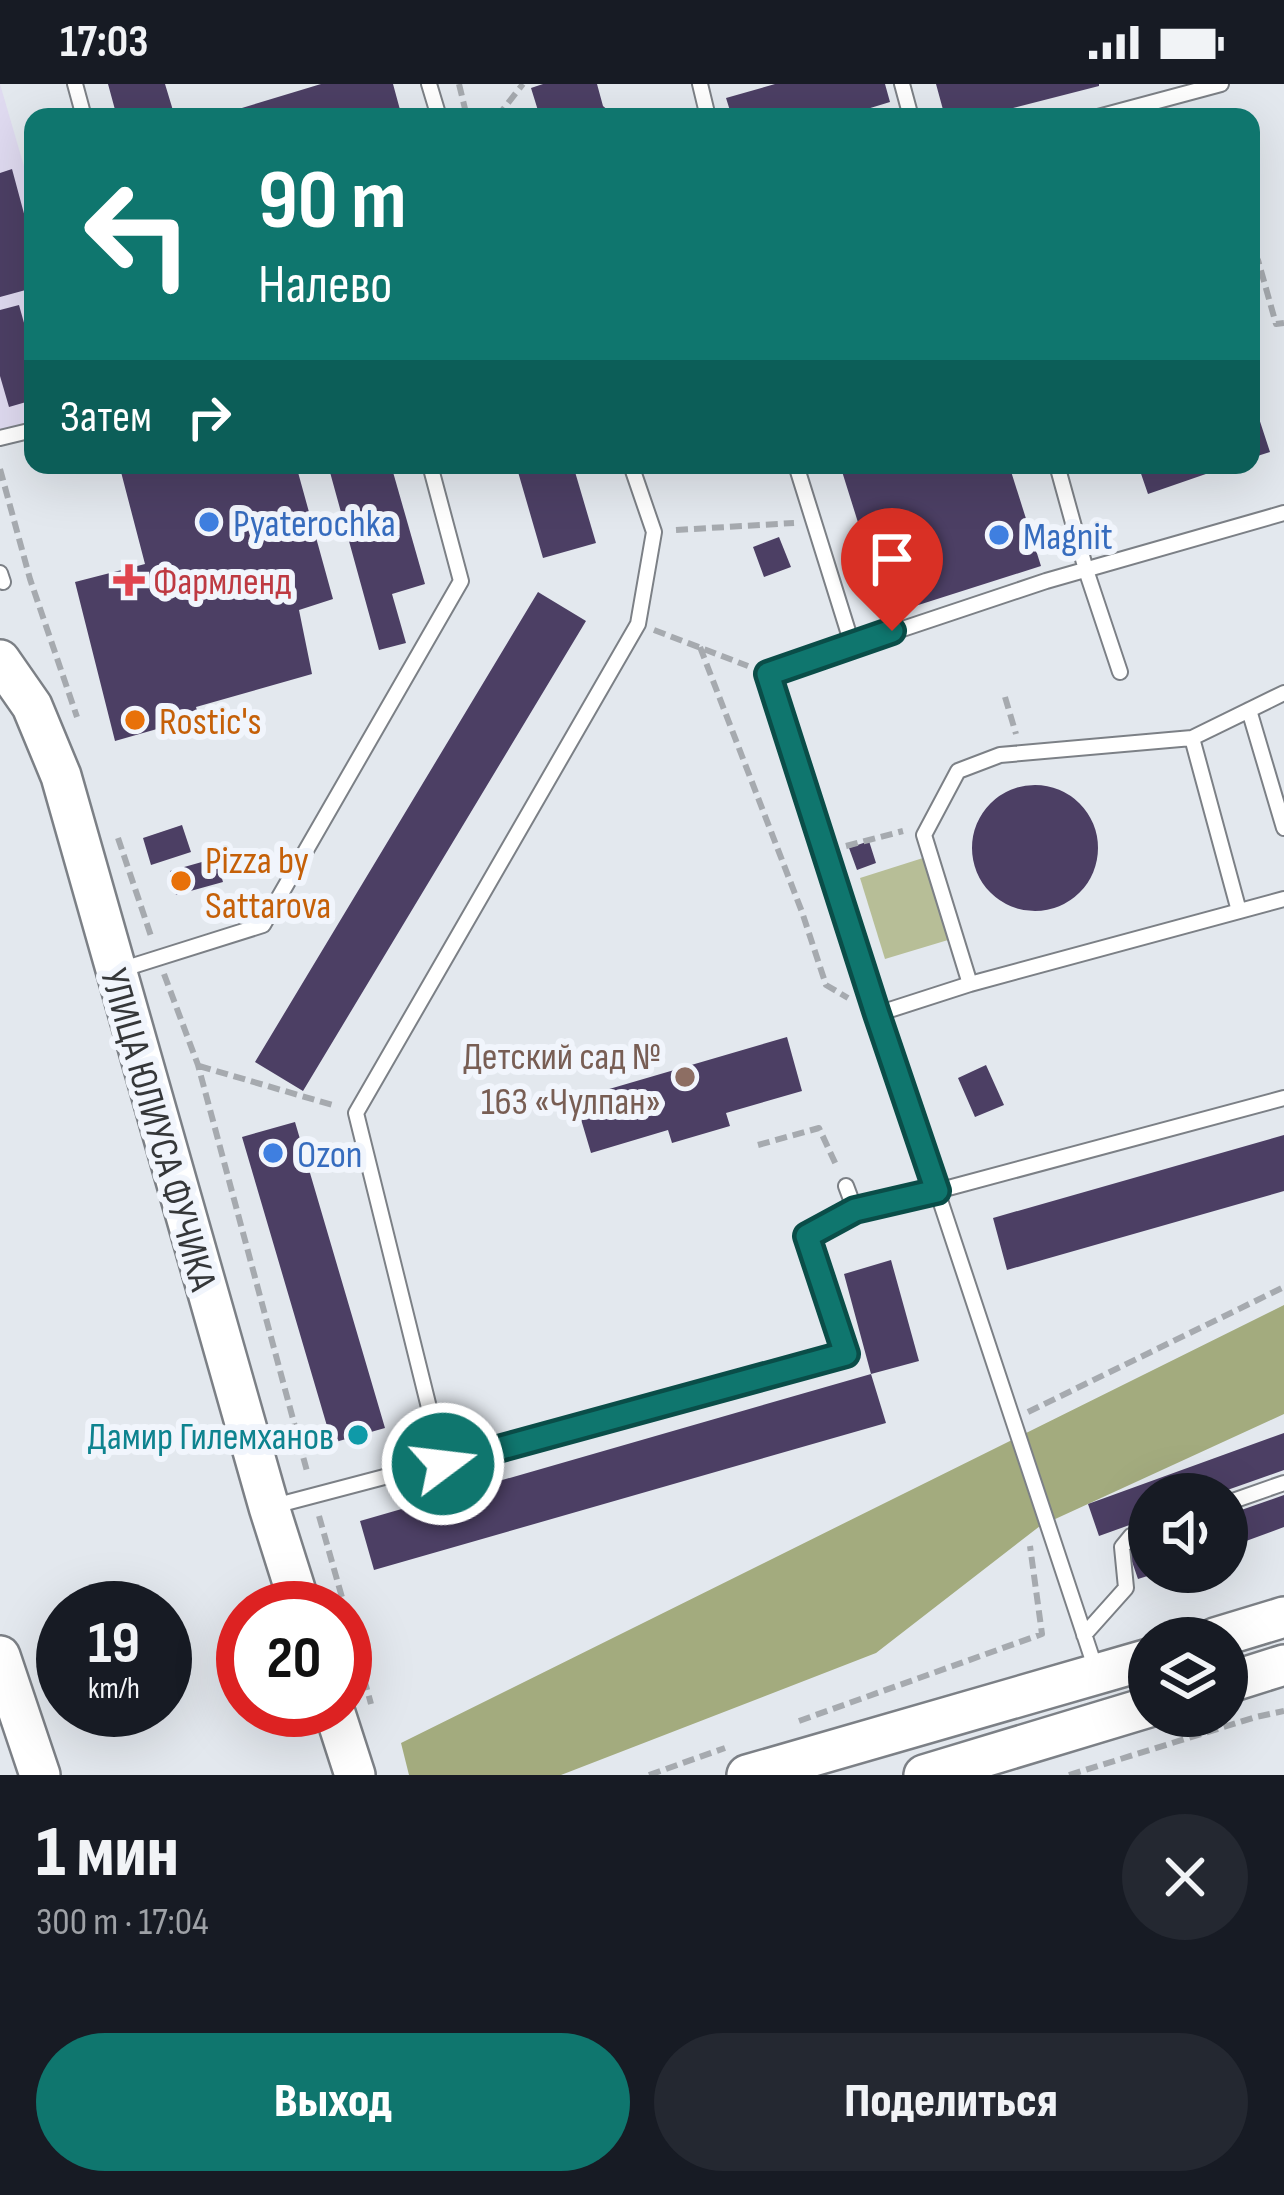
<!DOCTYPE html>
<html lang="ru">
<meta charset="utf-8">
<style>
:root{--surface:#171b24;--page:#242831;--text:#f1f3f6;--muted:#9ea1a6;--accent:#0f766e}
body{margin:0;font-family:"Sofia Sans Condensed",sans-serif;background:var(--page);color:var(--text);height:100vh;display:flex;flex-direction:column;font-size:45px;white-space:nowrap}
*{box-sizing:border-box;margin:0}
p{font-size:39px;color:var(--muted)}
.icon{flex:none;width:66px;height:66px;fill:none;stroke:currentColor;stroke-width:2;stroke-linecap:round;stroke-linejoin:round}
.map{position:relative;height:1691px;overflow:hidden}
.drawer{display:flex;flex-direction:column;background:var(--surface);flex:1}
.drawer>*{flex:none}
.hud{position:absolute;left:24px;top:24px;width:1236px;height:366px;border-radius:24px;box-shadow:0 12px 48px #0002;background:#0f766e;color:#fff;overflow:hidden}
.fabs{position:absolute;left:1128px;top:1389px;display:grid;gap:24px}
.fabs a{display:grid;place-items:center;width:120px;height:120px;border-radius:50%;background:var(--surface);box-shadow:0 12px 48px #0002;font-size:60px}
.speed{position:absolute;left:36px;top:1497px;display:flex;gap:24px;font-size:60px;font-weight:700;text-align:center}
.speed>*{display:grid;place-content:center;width:156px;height:156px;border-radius:50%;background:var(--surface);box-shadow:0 12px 48px #0002;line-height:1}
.speed small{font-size:30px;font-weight:400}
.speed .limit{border:18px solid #d22;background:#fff;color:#111}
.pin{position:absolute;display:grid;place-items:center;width:102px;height:102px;color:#fff;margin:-123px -51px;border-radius:50% 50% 50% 0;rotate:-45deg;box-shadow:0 0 12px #0007}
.pin .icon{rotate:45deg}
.me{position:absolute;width:132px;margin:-66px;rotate:75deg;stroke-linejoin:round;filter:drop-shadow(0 0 9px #0008)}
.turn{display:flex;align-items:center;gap:42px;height:252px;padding:0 36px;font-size:54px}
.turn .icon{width:156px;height:156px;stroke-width:2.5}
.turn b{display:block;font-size:84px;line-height:102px}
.then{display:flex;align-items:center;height:114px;padding:0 36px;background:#0003;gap:24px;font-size:45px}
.round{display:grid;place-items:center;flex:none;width:126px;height:126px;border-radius:63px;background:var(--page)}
.headline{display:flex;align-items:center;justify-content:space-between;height:204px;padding:0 36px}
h1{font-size:72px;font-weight:800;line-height:90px}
.button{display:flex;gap:24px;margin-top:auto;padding:24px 36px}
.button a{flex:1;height:138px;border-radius:72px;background:var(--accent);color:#fff;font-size:48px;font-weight:800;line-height:138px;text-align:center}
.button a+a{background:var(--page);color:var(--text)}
.status{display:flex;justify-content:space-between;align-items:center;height:84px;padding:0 60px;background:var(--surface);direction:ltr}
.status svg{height:33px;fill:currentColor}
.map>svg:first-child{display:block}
</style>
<div class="status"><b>17:03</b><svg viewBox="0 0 49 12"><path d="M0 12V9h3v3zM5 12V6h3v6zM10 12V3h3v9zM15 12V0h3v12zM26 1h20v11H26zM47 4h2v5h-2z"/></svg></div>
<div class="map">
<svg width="1284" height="1691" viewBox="0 0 1284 1691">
<rect width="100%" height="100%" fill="#e3e8ee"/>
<path fill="#dfdaf0" d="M0,0L33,113V351L0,360Z"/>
<path fill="#b7be97" d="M923,774L948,856L885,875L860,794Z"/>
<path fill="#a3ab7e" d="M1284,1221V1330L1040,1442L876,1569L561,1691H409L401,1659Z"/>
<path fill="#4c3f64" d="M108,0H165L175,33H117Z
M321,0H393L402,33H212Z
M543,0H597L603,22L616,33H540L531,4Z
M775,0H885L890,18L854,29L856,33H732L726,14Z
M936,0H1099V2L978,33H945Z
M12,85L33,163V204L0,213V89Z
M19,221L33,271V316L9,323L0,292V226Z
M1252,313L1270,368L1251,374V314Z
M145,381H296L333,515L299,526L312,590L196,623L199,633L115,657L75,498L145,480L121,388Z
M328,381H391L425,500L392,510L406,559L379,566Z
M516,381H573L596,459L543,474Z
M840,381H1009L1041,482L887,531Z
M1138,381H1229V382L1148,410Z
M779,453L791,483L764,493L753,463Z
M538,508L586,537L303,1007L255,978Z
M972 764a63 63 0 1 1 126 0a63 63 0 1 1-126 0Z
M182,741L191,768L151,781L143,754Z
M869,757L876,779L857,786L849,764Z
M216,774L223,798L176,811L170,787Z
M787,953L802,1007L726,1029L730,1042L672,1059L668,1046L591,1069L575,1015Z
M986,981L1004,1021L975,1033L958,994Z
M295,1038L385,1344L332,1359L242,1053Z
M1284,1051V1107L1007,1186L993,1134Z
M891,1176L919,1277L871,1290L844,1190Z
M871,1290L886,1339L374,1486L360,1437Z
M1284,1349V1386L1216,1410H1149V1434L1099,1452L1088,1420Z
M1284,1411V1443L1227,1464V1431Z
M1149,1459V1488L1157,1489L1138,1495L1128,1466Z"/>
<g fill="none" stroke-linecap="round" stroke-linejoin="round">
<defs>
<path id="lane" d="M75,0L84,33
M429,0L439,33
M700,0L708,33
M902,0L911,33
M1098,33L1221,0
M0,354L33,346
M796,381L852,560
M1057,381L1086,486L1120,588
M0,489L3,498
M1284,609L1192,654L1000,671L958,687L924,751L970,900L1284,815
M1249,626L1284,744
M1192,654L1239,827
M120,886L263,841L461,497L430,381
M877,930L768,590L1046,497L1284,429
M846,1102L855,1126L937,1107L877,930L970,900
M443,1380L356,1029L638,540L654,448L631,381
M1227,1419L1284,1399
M274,1422C465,1372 655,1322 846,1270L807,1152L855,1126
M1084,1551L1126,1504L1122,1463L1131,1452L1149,1446
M1096,1586L937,1107L1284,1014"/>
<path id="secondary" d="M0,576L32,622L61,692L269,1423L301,1524
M1215,1554L1284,1533
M0,1572L40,1691
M1227,1599L1284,1581
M334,1626L355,1691
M747,1691L1149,1575
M924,1691L1149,1623"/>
</defs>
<use href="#lane" stroke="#7c8086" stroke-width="18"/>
<use href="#secondary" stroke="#7c8086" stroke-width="44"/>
<path stroke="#a6aaaf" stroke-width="6" stroke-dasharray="12 6" stroke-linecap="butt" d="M459,0L467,33
M497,33L523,0
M1251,178L1258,176L1276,240L1284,239
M0,385L30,495L77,633
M676,446L794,439
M654,546L748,582
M700,563L802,828L826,901L848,914
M1005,613L1016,650
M118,754L152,855
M846,762L903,747
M164,890L198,981L308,1391
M199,982L336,1022
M758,1061L819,1044L837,1083
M1028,1328L1284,1203
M319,1432L345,1524
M345,1525L371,1620
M799,1637L1042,1550L1030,1462
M649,1691L725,1664
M1069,1691L1256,1633L1284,1627"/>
<use href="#lane" stroke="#fff" stroke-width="14"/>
<use href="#secondary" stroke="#fff" stroke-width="39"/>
</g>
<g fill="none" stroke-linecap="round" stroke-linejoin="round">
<defs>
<path id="route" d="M443,1380L846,1270L807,1152L855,1126L937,1107L877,930L768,590L892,547"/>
</defs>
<use href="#route" stroke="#0a4d48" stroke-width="30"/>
<use href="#route" stroke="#0f766e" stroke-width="21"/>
</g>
<g fill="#3f7fe0" stroke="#f1f5fc" stroke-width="4.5">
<circle cx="209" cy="438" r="12"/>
<circle cx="999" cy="451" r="12"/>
<circle cx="273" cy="1069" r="12"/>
</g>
<path fill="#e0444e" stroke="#f1f5fc" stroke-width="4.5" d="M123 478h12v12h12v12h-12v12h-12v-12h-12v-12h12z"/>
<g fill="#e8710a" stroke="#f1f5fc" stroke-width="4.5">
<circle cx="135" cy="636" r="12"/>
<circle cx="181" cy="797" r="12"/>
</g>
<circle fill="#8d6e63" stroke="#f1f5fc" stroke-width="4.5" cx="685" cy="993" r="12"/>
<circle fill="#0f9aa8" stroke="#f1f5fc" stroke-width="4.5" cx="358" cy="1351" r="12"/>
<g text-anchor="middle" stroke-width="12" stroke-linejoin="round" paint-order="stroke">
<g font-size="39" fill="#366cbe" stroke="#f1f5fc" text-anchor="start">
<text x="233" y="452">Pyaterochka</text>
<text x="1023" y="465">Magnit</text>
<text x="297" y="1083">Ozon</text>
</g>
<g font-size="39" fill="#be3a42" stroke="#f1f5fc" text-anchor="start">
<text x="153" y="510">Фармленд</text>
</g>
<g font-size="39" fill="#c56008" stroke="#f1f5fc" text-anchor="start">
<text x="159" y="650">Rostic's</text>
<text x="205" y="789">Pizza by<tspan x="205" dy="45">Sattarova</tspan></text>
</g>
<g font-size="39" fill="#785e54" stroke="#f1f5fc" text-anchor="end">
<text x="661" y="985">Детский сад №<tspan x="661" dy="45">163 «Чулпан»</tspan></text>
</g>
<g font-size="39" fill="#353739" stroke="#f1f5fc">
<text transform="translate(160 1045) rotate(74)" y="14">УЛИЦА ЮЛИУСА ФУЧИКА</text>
</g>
<g font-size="39" fill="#0d838f" stroke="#f1f5fc" text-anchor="end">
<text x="334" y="1365">Дамир Гилемханов</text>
</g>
</g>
</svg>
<div class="fabs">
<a><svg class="icon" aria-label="sound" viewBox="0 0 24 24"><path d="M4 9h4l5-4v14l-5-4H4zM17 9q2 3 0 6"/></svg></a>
<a><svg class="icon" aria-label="layers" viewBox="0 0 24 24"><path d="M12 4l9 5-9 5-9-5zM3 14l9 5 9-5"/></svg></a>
</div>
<div class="speed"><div>19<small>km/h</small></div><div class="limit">20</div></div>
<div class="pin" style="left:892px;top:547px;background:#d93025"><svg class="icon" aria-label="arrive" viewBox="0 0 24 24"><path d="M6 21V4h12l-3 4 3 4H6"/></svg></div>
<svg class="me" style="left:443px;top:1380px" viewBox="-20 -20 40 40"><circle r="17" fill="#0f766e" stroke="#fff" stroke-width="3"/><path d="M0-11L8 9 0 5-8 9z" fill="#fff"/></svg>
<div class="hud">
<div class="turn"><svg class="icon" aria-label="left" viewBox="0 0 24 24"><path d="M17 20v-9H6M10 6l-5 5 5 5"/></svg><div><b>90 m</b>Налево</div></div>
<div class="then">Затем<svg class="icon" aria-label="right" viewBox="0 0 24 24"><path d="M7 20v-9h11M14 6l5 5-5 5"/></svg></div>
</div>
</div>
<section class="drawer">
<div class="headline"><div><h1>1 мин</h1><p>300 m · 17:04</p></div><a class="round"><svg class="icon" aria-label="close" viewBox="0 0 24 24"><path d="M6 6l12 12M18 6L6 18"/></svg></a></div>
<div class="button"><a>Выход</a><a>Поделиться</a></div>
</section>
